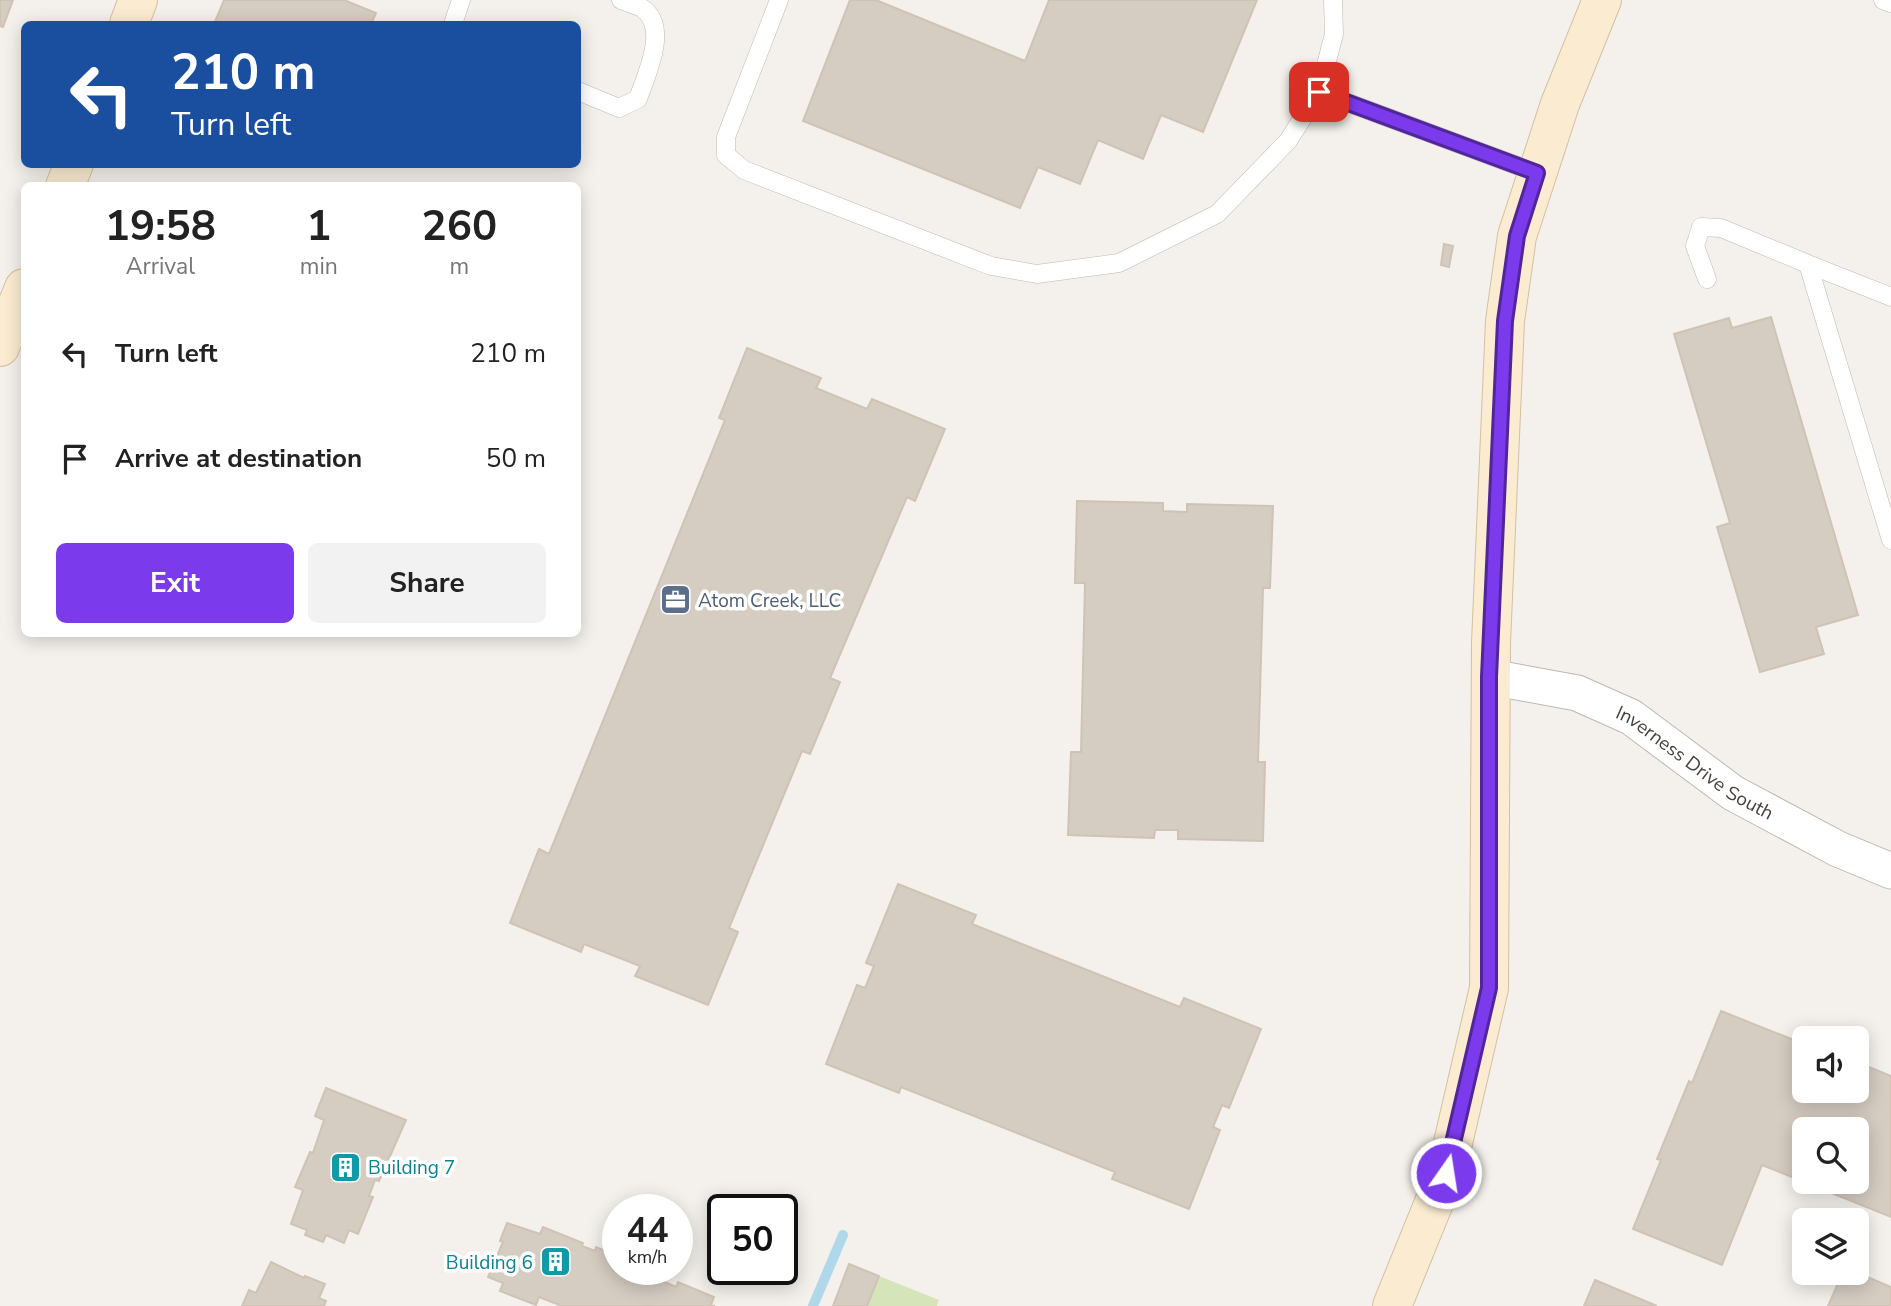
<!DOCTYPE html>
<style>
:root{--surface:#fff;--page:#f2f2f2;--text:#222;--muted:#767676;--accent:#7c3aed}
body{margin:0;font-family:"Nunito Sans",sans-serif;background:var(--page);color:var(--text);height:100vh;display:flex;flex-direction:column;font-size:26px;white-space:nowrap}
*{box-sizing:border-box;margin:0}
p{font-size:23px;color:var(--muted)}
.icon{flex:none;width:38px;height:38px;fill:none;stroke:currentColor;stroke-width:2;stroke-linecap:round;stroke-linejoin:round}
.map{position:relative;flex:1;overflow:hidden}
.drawer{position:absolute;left:21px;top:182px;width:560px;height:455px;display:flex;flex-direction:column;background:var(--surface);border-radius:10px;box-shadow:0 4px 18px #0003}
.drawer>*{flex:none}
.top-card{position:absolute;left:21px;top:21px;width:560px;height:147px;border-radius:10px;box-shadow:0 4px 18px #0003;background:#1a4fa0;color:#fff;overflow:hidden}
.tools{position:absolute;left:1792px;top:1026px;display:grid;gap:14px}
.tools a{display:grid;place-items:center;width:77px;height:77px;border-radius:10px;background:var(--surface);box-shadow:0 4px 18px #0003;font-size:35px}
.speed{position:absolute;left:602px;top:1194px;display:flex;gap:14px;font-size:35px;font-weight:700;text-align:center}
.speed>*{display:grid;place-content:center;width:91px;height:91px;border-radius:50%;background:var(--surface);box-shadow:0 4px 18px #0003;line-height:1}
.speed small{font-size:18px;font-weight:400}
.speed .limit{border:4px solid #111;border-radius:10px;background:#fff;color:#111}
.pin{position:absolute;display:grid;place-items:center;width:60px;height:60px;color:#fff;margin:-30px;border-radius:14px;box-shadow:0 4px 10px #0006}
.me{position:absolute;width:77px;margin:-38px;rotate:13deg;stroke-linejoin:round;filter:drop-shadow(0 0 5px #0008)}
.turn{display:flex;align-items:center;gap:24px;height:147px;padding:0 35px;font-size:32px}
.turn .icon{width:91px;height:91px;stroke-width:2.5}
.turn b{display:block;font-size:49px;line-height:60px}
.eta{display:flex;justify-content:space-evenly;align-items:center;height:119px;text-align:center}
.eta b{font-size:42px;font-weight:700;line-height:49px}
.button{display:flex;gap:14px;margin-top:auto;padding:14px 35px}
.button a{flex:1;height:80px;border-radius:10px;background:var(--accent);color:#fff;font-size:28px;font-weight:700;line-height:80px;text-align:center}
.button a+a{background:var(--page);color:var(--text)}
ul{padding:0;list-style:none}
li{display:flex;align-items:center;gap:21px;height:105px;padding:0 35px}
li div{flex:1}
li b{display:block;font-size:26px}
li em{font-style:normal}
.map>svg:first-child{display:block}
</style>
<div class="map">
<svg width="1891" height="1306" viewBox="0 0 1891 1306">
<rect width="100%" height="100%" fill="#f4f1ec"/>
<path fill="#d6e4b9" d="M879,1276L939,1300L937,1306H867Z"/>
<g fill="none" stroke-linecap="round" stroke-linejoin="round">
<path stroke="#afd9ea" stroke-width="10" d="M813,1306L843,1235"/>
</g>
<path fill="#d5ccc2" stroke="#cfc3b6" stroke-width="2" fill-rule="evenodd" d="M0,0H13L3,27L0,26Z
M224,0H344L376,13L371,24H214Z
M850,0H876L1025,61L1049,0H1257L1203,132L1161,115L1143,159L1098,140L1080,184L1038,167L1020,208L803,121Z
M1444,244L1453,246L1449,267L1441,265Z
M1771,317L1858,615L1816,627L1824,654L1760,672L1717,527L1730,523L1674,334L1729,318L1732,328Z
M747,348L821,378L816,388L867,409L872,399L945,429L915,501L907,497L830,678L840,682L810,754L802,751L729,928L738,932L708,1005L635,976L640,966L584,944L581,952L510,923L539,849L549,854L725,420L719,418Z
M1077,501L1163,503V511L1187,512V504L1273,506L1270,588H1263L1258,762H1265L1263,841L1178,839V830H1155L1154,838L1068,835L1071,752H1081L1085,583H1075Z
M898,884L976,915L972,924L1180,1007L1184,998L1261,1029L1229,1108L1222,1105L1213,1127L1220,1130L1189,1209L1112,1179L1115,1172L901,1087L899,1093L826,1064L857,985L865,988L874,966L866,963Z
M1721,1011L1804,1044V1090H1857V1062L1891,1076V1217L1762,1165L1722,1265L1633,1229L1661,1160L1657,1159L1689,1081L1692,1083ZM1804,1129H1857V1181H1804Z
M326,1088L406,1120L379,1181L375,1180L369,1196L373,1197L358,1234L349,1230L344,1243L326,1235L323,1242L305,1235L307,1230L291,1224L303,1190L295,1187L310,1152L313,1153L324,1120L315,1116Z
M507,1223L540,1234L543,1227L583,1243L582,1246L595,1251L596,1247L618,1256V1269H643L661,1276L660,1280L676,1287L678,1282L714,1297L711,1305L715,1306H562L539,1297L536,1305L500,1291L503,1283L488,1277L503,1242L500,1241Z
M271,1262L304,1278L305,1276L325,1284L319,1298L326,1301L324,1306H242L249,1290L256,1293Z
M849,1264L879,1276L867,1306H833Z
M1843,1272H1856L1891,1287V1306H1828Z
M1595,1280L1657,1306H1584Z"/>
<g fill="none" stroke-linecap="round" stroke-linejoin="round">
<defs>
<path id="lane" d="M779,0L726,137V155L744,170L991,266L1037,274L1119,263L1217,214L1288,141L1319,92L1537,173
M1883,0L1891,3
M453,24L461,0
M578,91L619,108L638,99C646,75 670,27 642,8C637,5 628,3 621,0
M1319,92L1334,34L1333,0
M1707,279L1695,246L1701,227L1721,228L1808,264
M1891,297L1808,264L1891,540"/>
<g id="street">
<path id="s1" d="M1490,677L1577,693L1631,717L1733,793L1838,849L1891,871"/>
</g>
<path id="secondary" d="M129,24L138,0
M65,186L74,164
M0,347L24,288
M1392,1306L1446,1173L1489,988L1491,643L1505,321L1517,236L1560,104L1602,0"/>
</defs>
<use href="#lane" stroke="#bfb8af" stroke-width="19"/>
<use href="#street" stroke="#bfb8af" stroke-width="37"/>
<use href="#secondary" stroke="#d2c0a2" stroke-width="40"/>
<use href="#lane" stroke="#fff" stroke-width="18"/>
<use href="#street" stroke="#fff" stroke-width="35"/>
<use href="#secondary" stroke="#faebd1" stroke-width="38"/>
</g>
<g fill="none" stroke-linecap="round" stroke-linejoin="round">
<defs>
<path id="route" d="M1319,92L1537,173L1517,236L1505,321L1489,677V988L1446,1173"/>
</defs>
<use href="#route" stroke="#51269a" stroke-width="18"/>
<use href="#route" stroke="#7c3aed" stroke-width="12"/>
</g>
<defs>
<symbol id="office-square" viewBox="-11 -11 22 22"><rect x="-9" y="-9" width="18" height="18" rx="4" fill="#5c6f8a" stroke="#fff"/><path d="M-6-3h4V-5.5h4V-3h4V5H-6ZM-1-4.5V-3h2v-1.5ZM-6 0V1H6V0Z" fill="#fff"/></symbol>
<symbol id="building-square" viewBox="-11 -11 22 22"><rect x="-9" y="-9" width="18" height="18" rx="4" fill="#0f9aa8" stroke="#fff"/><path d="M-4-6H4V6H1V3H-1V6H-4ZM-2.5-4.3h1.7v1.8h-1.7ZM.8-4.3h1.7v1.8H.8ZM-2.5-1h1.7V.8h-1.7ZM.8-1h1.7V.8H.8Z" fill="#fff"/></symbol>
</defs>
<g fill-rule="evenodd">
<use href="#office-square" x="658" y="582" width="35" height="35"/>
<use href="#building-square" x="328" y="1150" width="35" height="35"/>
<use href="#building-square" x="538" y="1244" width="35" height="35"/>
</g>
<g text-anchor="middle" stroke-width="7" stroke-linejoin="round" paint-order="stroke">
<g font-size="19" fill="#4e5e75" stroke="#fff" text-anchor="start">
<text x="698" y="607">Atom Creek, LLC</text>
</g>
<g font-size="19" fill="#48413a" stroke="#fff">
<text dy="7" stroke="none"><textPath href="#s1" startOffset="226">Inverness Drive South</textPath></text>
</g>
<g font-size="19" fill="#0d838f" stroke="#fff" text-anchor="start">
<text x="368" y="1174">Building 7</text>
<text x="533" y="1269" text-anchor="end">Building 6</text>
</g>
</g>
</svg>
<div class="tools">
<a><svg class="icon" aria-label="sound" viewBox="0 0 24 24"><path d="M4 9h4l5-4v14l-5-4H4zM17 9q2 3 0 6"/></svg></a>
<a><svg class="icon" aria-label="search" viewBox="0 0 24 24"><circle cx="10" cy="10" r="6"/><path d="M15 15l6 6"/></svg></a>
<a><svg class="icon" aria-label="layers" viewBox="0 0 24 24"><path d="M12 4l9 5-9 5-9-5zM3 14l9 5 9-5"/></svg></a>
</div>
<div class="speed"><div>44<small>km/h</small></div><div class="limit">50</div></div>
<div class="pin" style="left:1319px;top:92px;background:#d93025"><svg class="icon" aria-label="arrive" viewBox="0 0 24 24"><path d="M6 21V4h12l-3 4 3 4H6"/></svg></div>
<svg class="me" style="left:1446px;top:1173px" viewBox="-20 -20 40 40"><circle r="17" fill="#7c3aed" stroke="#fff" stroke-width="3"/><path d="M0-11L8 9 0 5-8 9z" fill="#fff"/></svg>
<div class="top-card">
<div class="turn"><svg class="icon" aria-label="left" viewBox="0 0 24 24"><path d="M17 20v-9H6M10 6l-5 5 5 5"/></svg><div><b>210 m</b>Turn left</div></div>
</div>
<section class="drawer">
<div class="eta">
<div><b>19:58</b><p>Arrival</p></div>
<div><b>1</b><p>min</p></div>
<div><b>260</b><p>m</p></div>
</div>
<ul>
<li><svg class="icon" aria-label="left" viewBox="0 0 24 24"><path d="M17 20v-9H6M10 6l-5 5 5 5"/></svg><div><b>Turn left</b></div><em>210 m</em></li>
<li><svg class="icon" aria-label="arrive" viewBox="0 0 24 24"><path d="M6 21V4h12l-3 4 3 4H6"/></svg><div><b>Arrive at destination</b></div><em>50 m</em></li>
</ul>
<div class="button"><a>Exit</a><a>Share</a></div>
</section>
</div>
